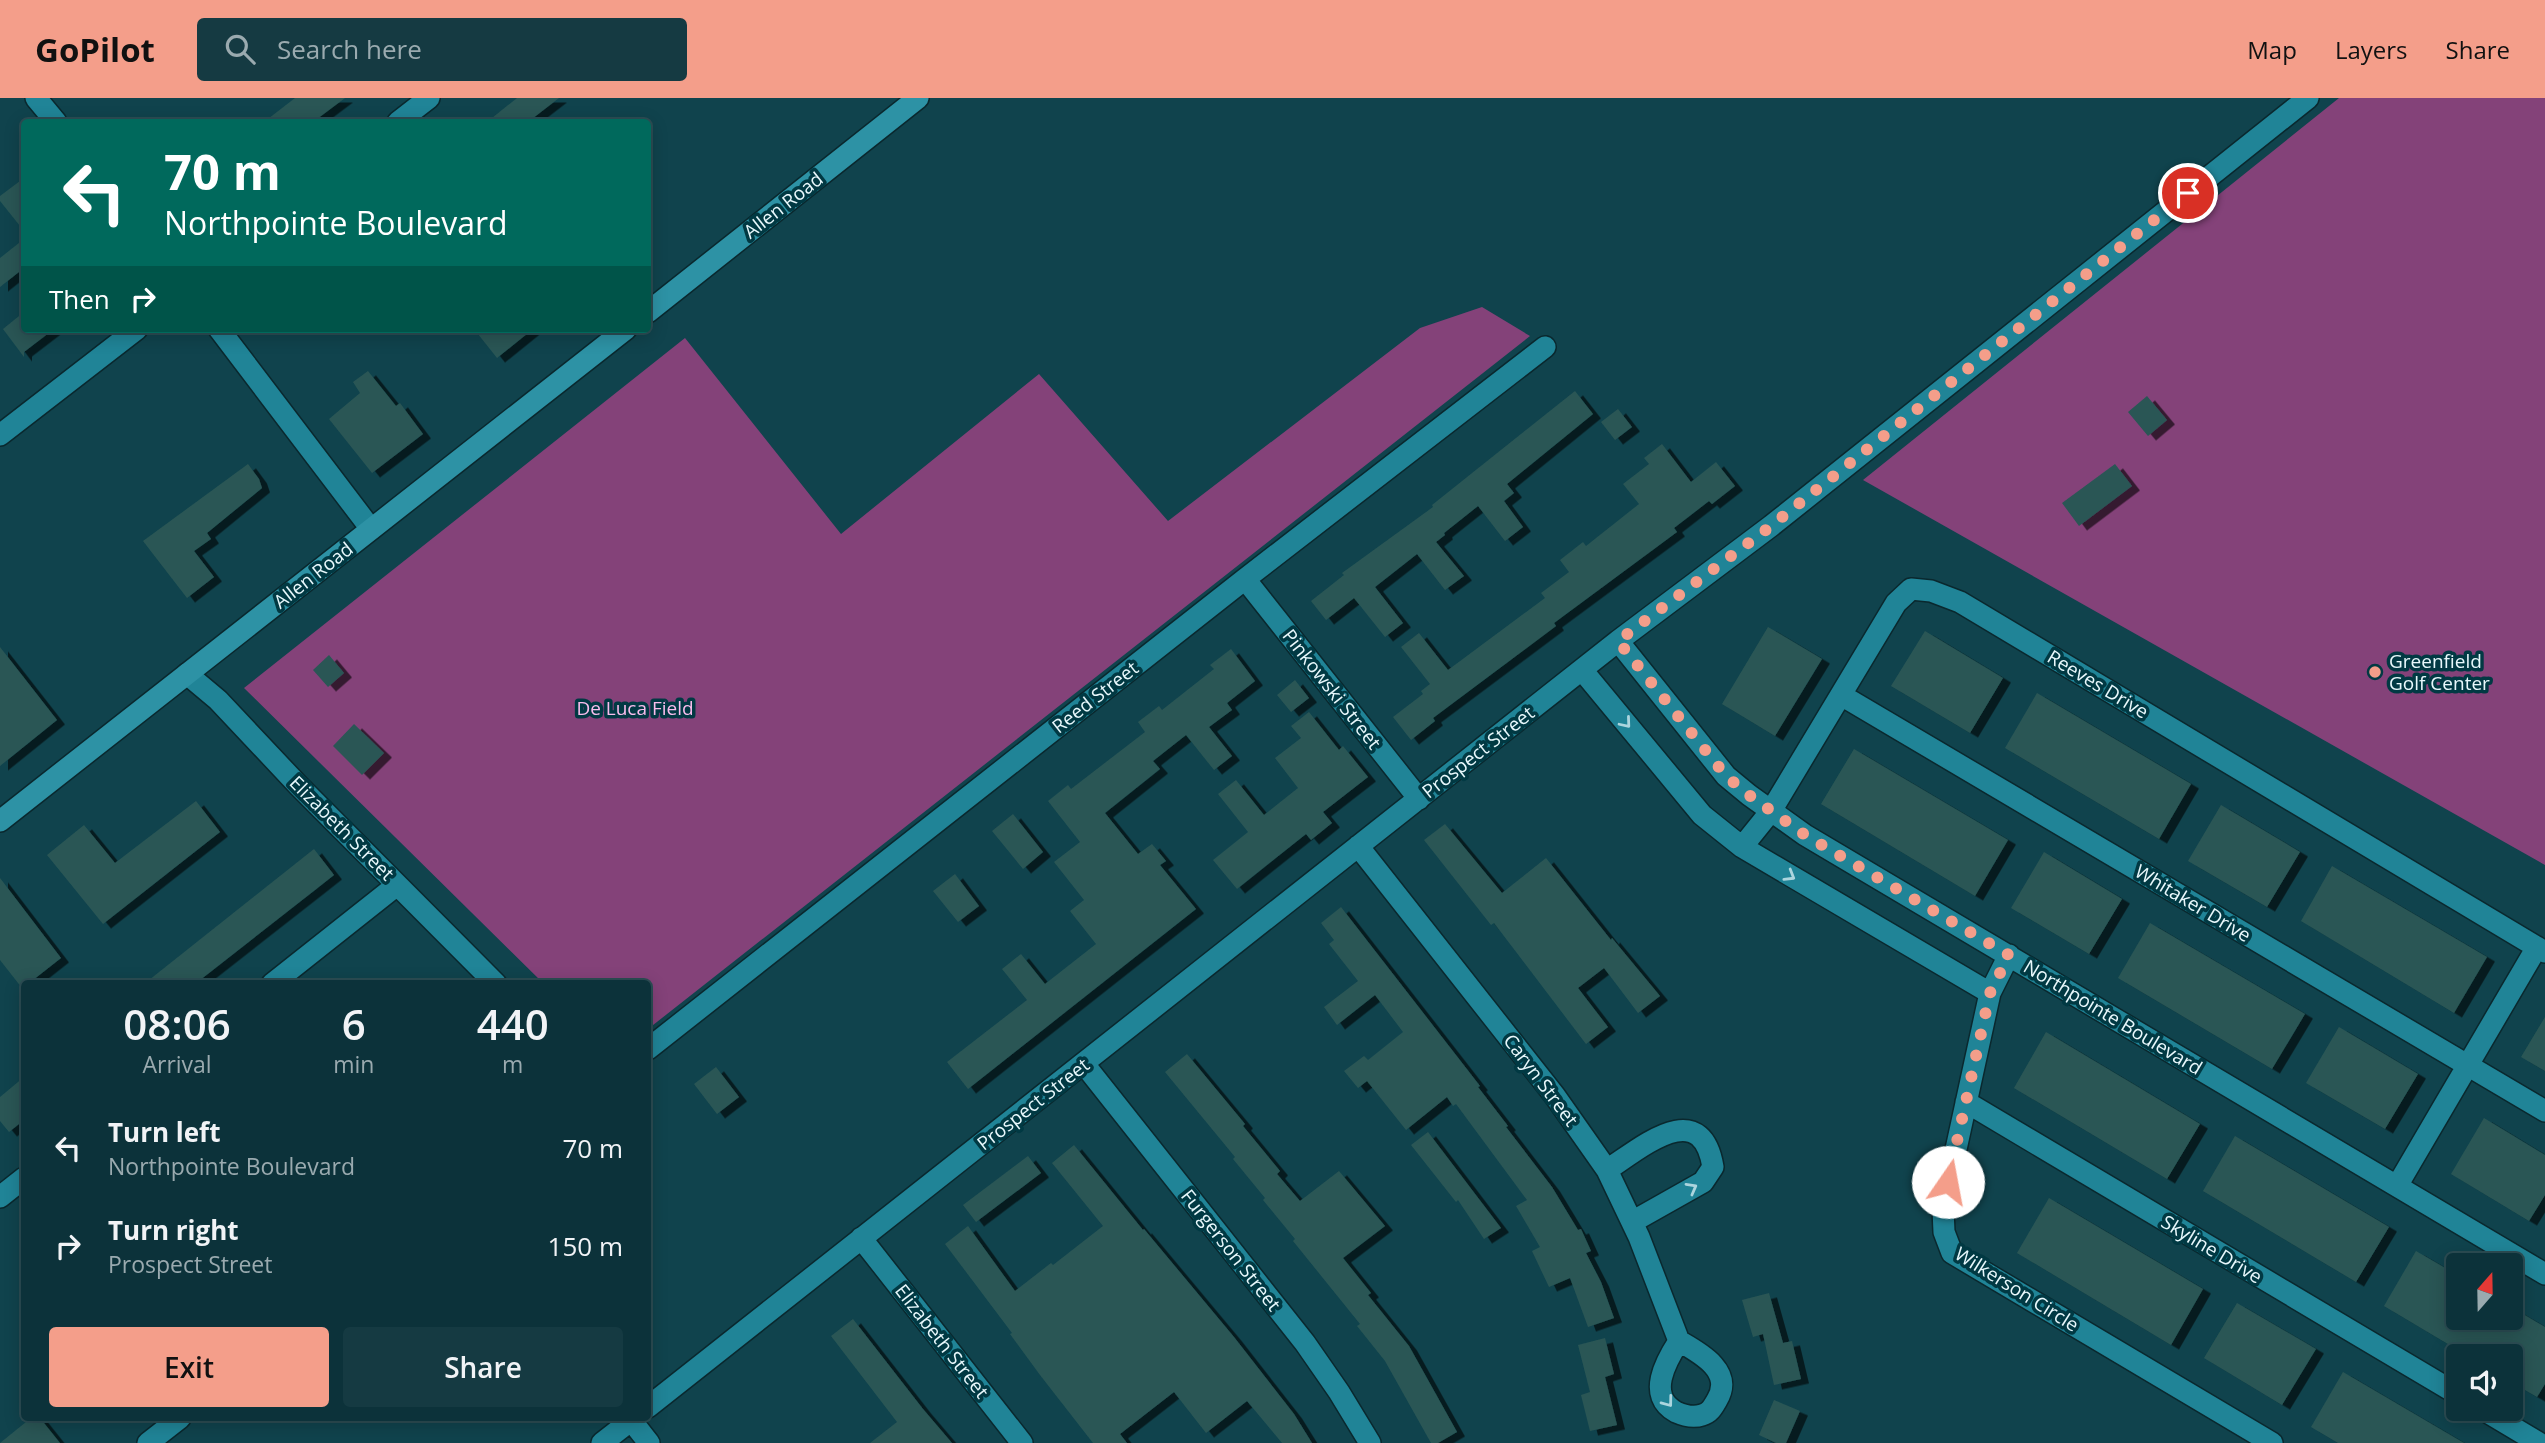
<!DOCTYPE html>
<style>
:root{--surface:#0c323a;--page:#153a42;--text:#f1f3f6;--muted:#9aaaaf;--line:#2c4d54;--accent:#f49e8a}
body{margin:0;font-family:"Open Sans",sans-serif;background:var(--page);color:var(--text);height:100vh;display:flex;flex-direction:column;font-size:26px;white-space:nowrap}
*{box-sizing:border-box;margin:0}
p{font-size:23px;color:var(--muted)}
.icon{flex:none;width:38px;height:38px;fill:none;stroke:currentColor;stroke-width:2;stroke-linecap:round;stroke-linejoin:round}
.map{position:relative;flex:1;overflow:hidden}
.panel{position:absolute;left:21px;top:882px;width:630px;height:441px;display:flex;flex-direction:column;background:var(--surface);border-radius:7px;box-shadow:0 4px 18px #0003,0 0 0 2px var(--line)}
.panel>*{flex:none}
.top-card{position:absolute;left:21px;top:21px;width:630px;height:214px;border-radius:7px;box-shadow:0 4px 18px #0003,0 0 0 2px var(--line);background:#00695c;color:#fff;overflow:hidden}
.needle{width:46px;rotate:20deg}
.buttons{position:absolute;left:2446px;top:1155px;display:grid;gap:14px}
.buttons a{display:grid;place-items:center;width:77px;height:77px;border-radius:7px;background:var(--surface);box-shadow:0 4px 18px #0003,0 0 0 2px var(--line);font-size:35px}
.pin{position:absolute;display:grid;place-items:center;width:60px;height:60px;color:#fff;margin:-30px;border:4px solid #fff;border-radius:50%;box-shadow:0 2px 7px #0007}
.me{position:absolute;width:77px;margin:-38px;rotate:12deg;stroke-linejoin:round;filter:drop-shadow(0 0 5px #0008)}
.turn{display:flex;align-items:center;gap:24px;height:147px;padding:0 28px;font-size:32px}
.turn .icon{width:91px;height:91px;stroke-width:2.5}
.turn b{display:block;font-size:49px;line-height:60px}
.then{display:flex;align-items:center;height:66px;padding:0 28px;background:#0003;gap:14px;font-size:26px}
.eta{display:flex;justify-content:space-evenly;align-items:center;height:119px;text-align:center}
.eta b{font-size:42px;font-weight:600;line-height:49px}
.cta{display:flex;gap:14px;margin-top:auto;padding:14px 28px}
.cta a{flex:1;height:80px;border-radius:7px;background:var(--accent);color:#111;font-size:28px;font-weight:600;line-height:80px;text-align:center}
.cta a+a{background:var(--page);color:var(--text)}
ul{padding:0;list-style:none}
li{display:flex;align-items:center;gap:21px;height:98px;padding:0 28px}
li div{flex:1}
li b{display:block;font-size:26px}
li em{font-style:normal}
header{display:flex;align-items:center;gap:42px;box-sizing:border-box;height:98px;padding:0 35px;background:var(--accent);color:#111}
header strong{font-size:33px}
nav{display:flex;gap:38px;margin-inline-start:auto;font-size:24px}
.search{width:490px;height:63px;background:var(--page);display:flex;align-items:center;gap:18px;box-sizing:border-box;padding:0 24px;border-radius:7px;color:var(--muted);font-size:26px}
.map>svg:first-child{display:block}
</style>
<header>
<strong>GoPilot</strong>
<div class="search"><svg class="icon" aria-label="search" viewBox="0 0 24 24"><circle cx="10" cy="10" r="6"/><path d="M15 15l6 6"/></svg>Search here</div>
<nav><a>Map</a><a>Layers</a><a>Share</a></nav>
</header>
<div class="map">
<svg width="2545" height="1345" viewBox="0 0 2545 1345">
<defs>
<filter id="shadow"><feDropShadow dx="8" dy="4.5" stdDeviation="0" flood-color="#0009"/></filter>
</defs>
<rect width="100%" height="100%" fill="#10434d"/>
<path fill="#844279" d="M2339,0H2545V767L1863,382Z
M1482,209L1530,238L648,931V886L543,885L244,590L685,240L841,436L1039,276L1168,423L1420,230Z"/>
<path fill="#2a5655" filter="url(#shadow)" d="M295,0H345L313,24H264Z
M517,0H559L528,24H487Z
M24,80V133L0,103V98Z
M24,141V170L0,189V160Z
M24,214V231H54L24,254V259L3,231Z
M474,231H533L497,260Z
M368,273L396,308L400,305L423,336L372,375L329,321L360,295L353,284Z
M1575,293L1593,316L1507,386L1514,395L1504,403L1523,429L1505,443L1478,408L1444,435L1445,437L1436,444L1464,478L1445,492L1417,456L1375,489L1403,525L1385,539L1354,500L1326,522L1311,503L1344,477L1342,475L1433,409L1432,407Z
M2147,298L2167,322L2148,338L2128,314Z
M1618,311L1632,329L1615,342L1601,324Z
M1662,346L1691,384L1716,364L1735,388L1712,406L1709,403L1674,430L1677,434L1554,525L1556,528L1433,620L1435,623L1411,642L1393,619L1423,596L1421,593L1430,586L1401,549L1419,535L1448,572L1545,500L1541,495L1569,474L1560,462L1583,444L1586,448L1639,406L1623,386L1649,366L1644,360Z
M248,366L259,381L262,390L207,435L211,441L194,453L214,479L187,500L143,443Z
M2115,366L2132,388L2079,428L2062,405Z
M1768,529L1822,561L1775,638L1722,606Z
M1925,533L2003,580L1970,635L1891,588Z
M0,549L57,622L0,668Z
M1231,551L1255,583L1227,605L1232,612L1209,629L1232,658L1214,672L1186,637L1153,663L1160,671L1105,715L1138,756L1152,746L1166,763L1160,767L1196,811L968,991L947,964L1027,902L1002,871L1021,856L1045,886L1096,846L1070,813L1084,802L1054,764L1080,744L1048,703L1068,687L1071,691L1145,634L1138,624L1159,608L1162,612L1214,571L1210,567Z
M329,557L344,575L328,589L313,572Z
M1295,582L1309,600L1291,614L1277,597Z
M2037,595L2191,686L2159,741L2005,650Z
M1309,614L1339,652L1343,648L1368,679L1323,714L1332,725L1311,742L1306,736L1237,791L1213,762L1248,734L1218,696L1236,682L1264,717L1298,690L1275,660L1301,640L1291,628Z
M354,626L384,655L362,677L333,648Z
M1854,651L2008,742L1975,798L1821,706Z
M196,703L220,734L103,826L47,757L84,727L115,765Z
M2221,707L2300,754L2267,809L2188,763Z
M1013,716L1043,754L1023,771L992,733Z
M1445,726L1502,795L1546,760L1611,842L1612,840L1660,898L1638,915L1604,870L1578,890L1608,929L1586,946L1494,825L1491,827L1424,742Z
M314,751L334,777L315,792L195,886H144Z
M2044,754L2122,801L2089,856L2011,810Z
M2332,768L2487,859L2454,915L2301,823Z
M955,776L979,808L958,824L933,793Z
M0,780L61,860L28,886H24L22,890L0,862Z
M1341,809L1480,988L1478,989L1508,1028L1506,1029L1552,1089L1578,1132L1581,1131L1591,1153L1586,1155L1601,1184L1614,1220L1588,1229L1570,1180L1549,1189L1532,1153L1540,1149L1516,1108L1527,1102L1456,1006L1453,1008L1447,999L1406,1032L1367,983L1358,990L1344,973L1364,958L1368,962L1403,934L1375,897L1337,927L1324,909L1358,883L1329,846L1334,842L1321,825Z
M2150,825L2305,916L2272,971L2118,880Z
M2545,919V973L2521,959Z
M2339,929L2418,976L2385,1031L2306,985Z
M2046,934L2200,1026L2167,1081L2014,990Z
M1187,956L1245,1026L1243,1028L1280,1073L1277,1076L1300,1103L1339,1073L1385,1128L1343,1160L1371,1195L1368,1197L1409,1248L1457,1334L1438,1345H1431L1385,1263L1357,1228L1360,1226L1293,1143L1295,1141L1263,1102L1265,1100L1233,1061L1235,1059L1165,974Z
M716,969L739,999L717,1016L694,986Z
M24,979V1022L9,1034L0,1023V999Z
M2484,1020L2545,1057V1097L2529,1123L2451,1076Z
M1428,1034L1501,1130L1484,1141L1458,1102L1456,1104L1411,1047Z
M2235,1038L2389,1129L2356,1184L2203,1093Z
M1074,1047L1143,1132L1144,1131L1234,1239L1294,1316L1312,1345H1282L1247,1303L1206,1335L1174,1294L1120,1336L1127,1345H1093L1040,1277L1010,1236L1012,1235L945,1146L968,1128L1015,1193L1051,1165L1053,1167L1103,1128L1052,1065Z
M1028,1058L1041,1075L976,1124L963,1107Z
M2049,1100L2203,1191L2171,1247L2017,1155Z
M2416,1153L2459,1178V1220H2511V1209L2545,1229V1286L2537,1299L2511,1284V1258H2468L2384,1208Z
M1769,1195L1783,1245L1792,1243L1801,1281L1774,1287L1763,1236L1753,1239L1742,1202Z
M2237,1205L2316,1251L2282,1307L2204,1260Z
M853,1221L923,1311L952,1345H870L897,1324L831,1238Z
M1605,1240L1614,1276L1605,1279L1617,1327L1590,1333L1581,1297L1590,1294L1578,1247Z
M2343,1274L2464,1345H2338L2311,1329Z
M1774,1302L1800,1313L1786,1345H1776L1759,1337Z
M31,1320H40L60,1345H0Z"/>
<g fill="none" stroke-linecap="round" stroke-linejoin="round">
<defs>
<path id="street" d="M36,0L56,24
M398,24L429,0
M219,231L371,431
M0,337L137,231
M1245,481L1419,701
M1618,543L1726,678L1749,697L1805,737L2545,1176
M1582,572L1702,717L1742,749L1990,895
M187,576L218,602L298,687L496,886
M1841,597L2545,1013
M1358,748L1555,998L1607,1072L1639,1139L1679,1243C1700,1255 1734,1273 1717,1302C1713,1309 1710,1315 1702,1317C1693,1320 1685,1318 1676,1314C1646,1298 1666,1263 1679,1243
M1742,749L1771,713L1896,505L1911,491L1931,493L1960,504L2545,854
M2009,857L1990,895L1943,1111L1944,1134L1952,1155L2272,1345
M272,886L397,787
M648,951L1245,481L1545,249
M1084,966L1305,1245L1339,1294L1370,1345
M1966,1004L2459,1297
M1607,1072C1641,1050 1701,997 1713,1069L1703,1084L1632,1124
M2397,1088L2537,849
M0,1099L24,1080
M861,1140L1022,1345
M648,1309L1618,543L1771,428L2308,0
M2482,1311L2539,1345
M631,1322L649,1345
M148,1345L180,1320
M602,1345L634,1320"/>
<path id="secondary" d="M648,214L918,0
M0,723L626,231"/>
</defs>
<use href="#street" stroke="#0a282e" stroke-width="24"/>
<use href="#secondary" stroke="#0a282e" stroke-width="24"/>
<use href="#street" stroke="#208497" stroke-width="21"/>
<use href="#secondary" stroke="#2d92a5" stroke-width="21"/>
</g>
<defs><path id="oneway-chevron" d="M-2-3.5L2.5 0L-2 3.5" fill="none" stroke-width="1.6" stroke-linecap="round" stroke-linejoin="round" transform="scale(1.75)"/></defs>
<g stroke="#acd5de">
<use href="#oneway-chevron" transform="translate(1626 625) rotate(50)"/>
<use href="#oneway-chevron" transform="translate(1790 778) rotate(31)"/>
<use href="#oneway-chevron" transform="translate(1692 1090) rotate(-29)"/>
<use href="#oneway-chevron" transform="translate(1668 1304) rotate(53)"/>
</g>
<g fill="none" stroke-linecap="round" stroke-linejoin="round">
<path stroke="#f49e8a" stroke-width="12" stroke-dasharray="0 21.6" d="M1948,1084L1990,895L2009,857L1805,737L1749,697L1726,678L1618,543L1771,428L2188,95"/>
</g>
<circle fill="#f49e8a" stroke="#013943" stroke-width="2.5" cx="2375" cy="574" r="7"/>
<g text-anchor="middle" stroke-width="7" stroke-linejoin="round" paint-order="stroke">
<g font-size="19" fill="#e8f8fc" stroke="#013943">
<text transform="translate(783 107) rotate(-38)" y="7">Allen Road</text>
<text transform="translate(313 477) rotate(-38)" y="7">Allen Road</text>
<text transform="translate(2098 586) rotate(31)" y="7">Reeves Drive</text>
<text transform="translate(1332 591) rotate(52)" y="7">Pinkowski Street</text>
<text transform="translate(1095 599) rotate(-38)" y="7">Reed Street</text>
<text transform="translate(1478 654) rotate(-38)" y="7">Prospect Street</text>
<text transform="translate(342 730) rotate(45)" y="7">Elizabeth Street</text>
<text transform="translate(2193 805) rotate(31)" y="7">Whitaker Drive</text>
<text transform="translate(2113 919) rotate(31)" y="7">Northpointe Boulevard</text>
<text transform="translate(1541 982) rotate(53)" y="7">Caryn Street</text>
<text transform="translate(1033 1006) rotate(-38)" y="7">Prospect Street</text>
<text transform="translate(2212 1151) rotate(31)" y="7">Skyline Drive</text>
<text transform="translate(1231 1152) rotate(52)" y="7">Furgerson Street</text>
<text transform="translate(2017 1191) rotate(32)" y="7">Wilkerson Circle</text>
<text transform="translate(942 1243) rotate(52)" y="7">Elizabeth Street</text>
</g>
<g font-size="19" fill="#e8f8fc" stroke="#013943" text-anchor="start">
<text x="2389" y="570">Greenfield<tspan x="2389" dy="22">Golf Center</tspan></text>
</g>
<g font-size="19" fill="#f9bded" stroke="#013943">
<text x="635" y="617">De Luca Field</text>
</g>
</g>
</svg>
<div class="buttons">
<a><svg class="needle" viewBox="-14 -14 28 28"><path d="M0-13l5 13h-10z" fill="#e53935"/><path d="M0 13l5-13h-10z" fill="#9aaaaf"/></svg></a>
<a><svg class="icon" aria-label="sound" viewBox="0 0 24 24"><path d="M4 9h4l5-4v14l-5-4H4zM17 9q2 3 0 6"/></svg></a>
</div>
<div class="pin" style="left:2188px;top:95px;background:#d93025"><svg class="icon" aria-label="arrive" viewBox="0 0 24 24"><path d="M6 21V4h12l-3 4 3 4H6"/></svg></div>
<svg class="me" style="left:1948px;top:1084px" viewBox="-20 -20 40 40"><circle r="19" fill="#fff"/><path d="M0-13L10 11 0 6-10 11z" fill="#f49e8a"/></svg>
<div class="top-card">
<div class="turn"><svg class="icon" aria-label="left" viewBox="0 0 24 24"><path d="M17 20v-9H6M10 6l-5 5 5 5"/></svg><div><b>70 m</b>Northpointe Boulevard</div></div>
<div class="then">Then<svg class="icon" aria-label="right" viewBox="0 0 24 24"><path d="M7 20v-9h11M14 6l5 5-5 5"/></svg></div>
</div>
<section class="panel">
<div class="eta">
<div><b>08:06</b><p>Arrival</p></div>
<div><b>6</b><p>min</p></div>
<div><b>440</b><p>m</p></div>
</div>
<ul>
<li><svg class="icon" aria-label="left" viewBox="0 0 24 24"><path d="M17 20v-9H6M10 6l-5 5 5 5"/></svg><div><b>Turn left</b><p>Northpointe Boulevard</p></div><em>70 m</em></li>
<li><svg class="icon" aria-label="right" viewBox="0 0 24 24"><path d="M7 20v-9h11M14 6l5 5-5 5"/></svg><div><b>Turn right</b><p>Prospect Street</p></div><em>150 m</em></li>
</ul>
<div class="cta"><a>Exit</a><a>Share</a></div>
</section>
</div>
